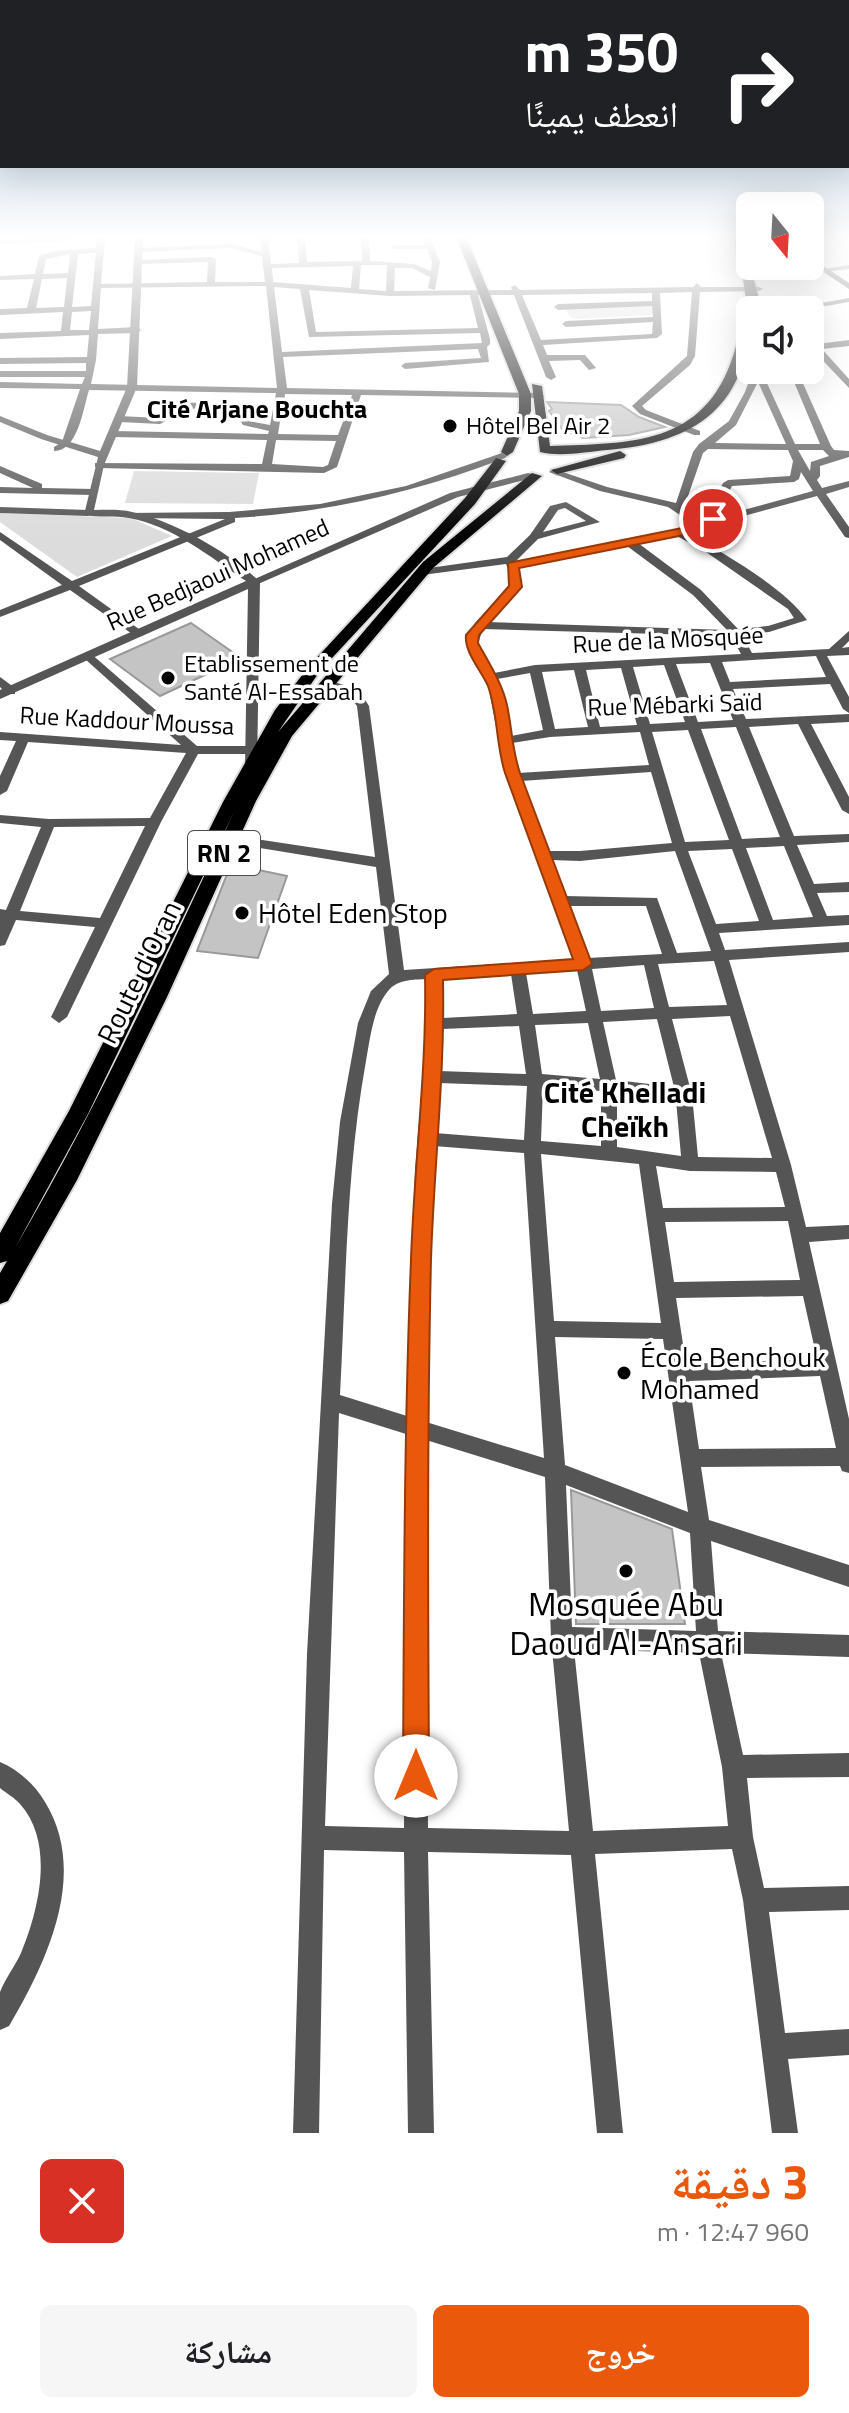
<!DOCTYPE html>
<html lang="ar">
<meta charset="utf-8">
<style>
:root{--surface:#fff;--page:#f6f6f6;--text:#202124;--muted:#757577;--accent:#ea580c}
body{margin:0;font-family:"Titillium Web","Noto Naskh Arabic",sans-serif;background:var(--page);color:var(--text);direction:rtl;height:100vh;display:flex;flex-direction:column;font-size:30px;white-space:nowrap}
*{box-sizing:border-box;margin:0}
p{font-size:26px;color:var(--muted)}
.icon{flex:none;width:44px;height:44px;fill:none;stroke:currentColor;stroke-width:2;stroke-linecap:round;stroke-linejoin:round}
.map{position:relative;height:2133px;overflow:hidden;direction:ltr}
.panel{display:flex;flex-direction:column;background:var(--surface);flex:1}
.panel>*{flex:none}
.guide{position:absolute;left:0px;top:0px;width:850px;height:168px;box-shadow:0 8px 32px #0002;direction:rtl;background:#202124;color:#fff;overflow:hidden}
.needle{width:52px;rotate:162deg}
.fabs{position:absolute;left:736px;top:192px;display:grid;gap:16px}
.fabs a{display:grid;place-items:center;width:88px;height:88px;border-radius:12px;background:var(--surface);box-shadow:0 8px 32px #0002;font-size:40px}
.pin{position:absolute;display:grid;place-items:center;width:68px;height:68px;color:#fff;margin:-34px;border:4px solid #fff;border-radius:50%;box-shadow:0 2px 8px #0007}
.me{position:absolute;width:88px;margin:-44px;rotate:0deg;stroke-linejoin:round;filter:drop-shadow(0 0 6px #0008)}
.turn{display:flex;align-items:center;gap:28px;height:168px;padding:0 40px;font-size:36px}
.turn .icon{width:104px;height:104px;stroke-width:2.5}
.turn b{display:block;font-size:56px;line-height:68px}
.round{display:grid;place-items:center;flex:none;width:84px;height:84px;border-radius:12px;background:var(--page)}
.headline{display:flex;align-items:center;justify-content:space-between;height:136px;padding:0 40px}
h1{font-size:48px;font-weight:700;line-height:60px;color:var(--accent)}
.cta{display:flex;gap:16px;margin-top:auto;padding:16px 40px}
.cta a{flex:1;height:92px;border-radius:12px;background:var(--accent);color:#fff;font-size:32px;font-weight:700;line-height:92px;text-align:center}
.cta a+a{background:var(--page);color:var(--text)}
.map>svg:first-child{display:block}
</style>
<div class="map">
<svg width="849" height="2133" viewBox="0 0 849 2133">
<rect width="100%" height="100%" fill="#fff"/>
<path fill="#dcdcdc" d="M652,305L653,314L649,315L577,319L571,318L565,309Z
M134,471L259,473L253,504L125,503Z
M0,513L131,518L172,536L77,577L0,522Z"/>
<path fill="#c4c4c4" stroke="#999" stroke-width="2" d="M547,402L621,405L639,417L665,427L629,435L583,438L562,429L549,411L552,409Z
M191,623L241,658L160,696L110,659Z
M231,864L287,876L258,958L197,951Z
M571,1490L672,1529L685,1624H576Z"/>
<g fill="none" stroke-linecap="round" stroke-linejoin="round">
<defs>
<path id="primary" d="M457,239H467L531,394V411L513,452L507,456L501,452L519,411V394Z
M733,239H743L758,295L756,310H750C750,406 696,443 607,450C586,452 560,457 540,452L532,384L542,386L550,446C630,443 704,446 733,356C751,301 748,296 733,239Z
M620,451L626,455L624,458L557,474L551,470Z
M496,458L506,461L475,504L320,671L278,732L423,562L532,473L542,476L433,568L292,736L256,801L167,997L77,1180L8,1301L0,1304V1273L7,1261L0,1263V1233L69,1111L223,802L275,710L310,665L465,498ZM234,812C165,960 97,1108 15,1248L88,1114Z"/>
</defs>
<use href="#primary" stroke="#dbdbdb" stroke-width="4"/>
<path fill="#555" fill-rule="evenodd" d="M73,239L69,241L0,244V240Z
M97,239H105L101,284L207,282L208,262L139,264L135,262L139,260L212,257L216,259L215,282H265L262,256L231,248L140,252L136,250L140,248L231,244L262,252L260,239H268L271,264L299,263L297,239H305L307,262L362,261L361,239H369L370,261L414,264L431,271L432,262L427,249H395L391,247L395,245H425L423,239H431L440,262L435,290L428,288L430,277L412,268H395L394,291L512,290L511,287L515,285L520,290L693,287L697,283L701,287H759L763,289L759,291L700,292L695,356L690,365L642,406L646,410L700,431V435H694L640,414L632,406L687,356L692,292L660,293L662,334L657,338L543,345L547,355H585L596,368L589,370L580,360L549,361L556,377L551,380L546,377L514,295H478L490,339V344L487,347L489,362L405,369L401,366L405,363L481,358L478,349L283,357L287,388L539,393L544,396L542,398L361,395L337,467L324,473L99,468L95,467V463L262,464L267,440L113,437L108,434L113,431L268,434L269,431L243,425L233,410L173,408L168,420L160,424L120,422L115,419L120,416L158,418L164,406L171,402L236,404L239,405L249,421L270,425L276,393L89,390C83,409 78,451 54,451V447L62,442L80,389L0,388V382L82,384L85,377H0V371H86V363L0,364V358L87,357L89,335L0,339V333L61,331L63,312L0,315V309L27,308L34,279L0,280V276L35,274L39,256L55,251L96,248ZM96,253L91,306L72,307L78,254ZM70,254L68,273L43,274L46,259ZM361,265H387L386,291L359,289ZM353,266L351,288L273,282L272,268ZM67,278L64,307L36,308L42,279ZM266,286L277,388L91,384L96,360L98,334L137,333L141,330L137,327L98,329L101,288ZM274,287L300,289L309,337L480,333L482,343L282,352ZM309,290L390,296L470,295L478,328L316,332ZM652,293V301L558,304L554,307L558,310L652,306L653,317L566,321L562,324L566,327L653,322L652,334L541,340L522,295ZM91,311L89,330H70L72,312ZM285,394L352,395L349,405L284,403ZM282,409L347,411L338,435L278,434ZM276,440L336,441L328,465L323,467L272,464Z
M849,265V269L816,273L812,271Z
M849,298V302L803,310H783Z
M752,299H764L778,310C767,310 760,305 749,303L748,301Z
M810,339L817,344L849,340V346L822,349L849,379V388L810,347Z
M753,370H761L795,444H820L789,370H797L831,446L834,450L849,451V457L820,466V476L817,480L822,488L849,481V487L826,494L849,527V538L845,537L817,496L740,517L718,519L699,531L688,533C723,553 785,588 807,620L769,632L742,635L752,653L829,649L849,631V641L842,648L849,647V655L827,656L849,697V713L843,709L830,684L733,689L746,719L849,714V722L811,724L849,797V814L842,810L798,724L749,727L794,836L849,834V842L797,845L814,884L849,882V892L817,893L827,916L849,915V925L719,933L725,950L849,942V952L729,960L791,1165L806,1227L849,1225V1239L809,1242L849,1419V1473L842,1471L840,1466L701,1467L709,1520L849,1565V1587L711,1541L718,1631L849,1635V1657L721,1653L743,1755L849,1753V1777L747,1778L753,1837L764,1888L849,1886V1910L769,1912L785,2033L849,2029V2055L788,2059L798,2133H772L743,1900L732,1849L595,1854L623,2133H597L571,1855L428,1852L434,2133H408L404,1852L324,1850L319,2133H293L307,1654L332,1204L340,1122L358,1023L371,991L389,974L376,867L230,843L223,839L230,835L375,857L357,706L348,695L320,684L326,680C346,685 359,688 369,706L404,970L574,959L505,773L488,685L466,643L475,623L510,586V574L506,564L422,575L416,572L422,569L507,557L530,535L550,506L566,502L600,522L538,539L516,561L692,526L695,525L668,507L600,491L549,472L554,469L607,487L676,503L693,452L699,444L729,421L745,392ZM758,382L786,444L715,443L736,425ZM708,449L788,450L793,461L790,476L728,480L723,483L713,502L687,499L703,453ZM798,450H823L829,456L811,462L810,471ZM801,472L813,491L740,511L711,514L705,518L699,519L684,508L685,505L720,508L732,486L794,482L799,479ZM565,508L586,521L543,532L558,510ZM677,536L706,552L788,609L794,618L768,626L738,629L701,590L638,543ZM627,546L693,595L727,630L488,622L522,587L518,567ZM483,629L731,636L741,654L535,665L494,673L478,643ZM816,656L826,677L730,682L722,662ZM710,663L733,720L698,722L676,664ZM664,665L685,722L650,724L633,667ZM621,668L637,725L600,727L586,670ZM574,670L588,727L555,729L542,672ZM530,673L543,730L511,736L497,679ZM736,727L780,837L742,839L701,729ZM688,730L729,840L685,842L652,732ZM640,732L649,765L518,773L512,743L550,737ZM651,772L672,843L580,851H548L521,781ZM784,846L813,917L773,920L746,848ZM732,849L759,921L716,924L688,851ZM675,851L711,951L677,953L657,898L565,896L551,860L580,861ZM569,906H646L662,954L588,958ZM714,961L727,1005L669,1007L658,964ZM644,965L654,1008L601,1011L592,969ZM577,970L586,1011L533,1014L526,973ZM511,974L517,1014L443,1018L442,978ZM427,979V1024L415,1170L407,1416L340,1395C346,1284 346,1171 366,1061C370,1039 373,1009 388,991C398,979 412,980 427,979ZM730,1016L772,1158L698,1157L692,1095L672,1019ZM657,1019L674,1087L616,1080L603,1022ZM588,1023L600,1079L542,1074L535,1025ZM519,1026L526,1074L439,1071L442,1029ZM439,1083L527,1086L524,1140L435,1133ZM543,1087L601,1091V1146L541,1141ZM617,1093L676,1100L681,1156L617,1147ZM434,1146L524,1153L544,1458L426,1422ZM541,1154L639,1164L661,1323L554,1321ZM656,1166L690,1171L776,1172L785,1207L663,1208ZM788,1221L800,1280L674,1282L665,1222ZM803,1296L817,1359L686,1364L676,1298ZM555,1337L663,1339L688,1512L565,1465ZM820,1376L836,1448L699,1449L689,1381ZM339,1413L406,1434L404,1828L325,1826ZM426,1440L545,1477L551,1638L569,1831L428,1828ZM566,1485L690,1533L696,1631L572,1627ZM574,1649L699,1653L722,1767L728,1826L593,1831Z
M502,453L507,456L505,458C417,492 330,512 235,518V522L79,586L143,632V636H135L70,590L0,617V610L62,585L0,540V532L72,581L225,519L131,518L127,517V513L229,512L320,504L406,486Z
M0,466L42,484V488L93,489L98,492L93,495L0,493V487L33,488L0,473Z
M528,473L532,474V478L458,497L258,584L248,582L450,493Z
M0,507L88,510L93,513L88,516L0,513Z
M89,652L197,746H251L257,750L251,754H198L161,822L67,1017L59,1023L51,1017L95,927L16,920L5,945L0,946V909L6,910L41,827L0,823V815L49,819L150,818L186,753L28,742L7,791L0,795V776L16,741L0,740V732L181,745L85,659L83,656ZM145,826L100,918L20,911L54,827Z
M0,677L15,688V694H7L0,687Z
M0,1762C19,1770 35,1785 45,1802C89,1873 47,1962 9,2026L0,2030C0,2019 0,2003 0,1992C5,1979 15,1966 21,1953C39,1910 55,1843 20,1804C15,1798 6,1793 0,1788Z"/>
<path fill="#555" fill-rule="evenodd" d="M135,239H143L137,387L104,465L94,510C107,510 120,509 132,512C174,521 229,552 260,582L257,768L251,772L245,768L248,589L0,699V690L246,581C210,557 173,526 129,518C114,515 99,518 84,515L98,457L41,439L0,422V416L47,435L100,451L127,387Z"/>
<path fill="#222" fill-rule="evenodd" d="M810,257L849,283V289L810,263Z"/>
<use href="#primary" fill="#000" fill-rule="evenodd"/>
</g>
<linearGradient id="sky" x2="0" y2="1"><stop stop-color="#8cadcc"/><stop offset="0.44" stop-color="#fff"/><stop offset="1" stop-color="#fff" stop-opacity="0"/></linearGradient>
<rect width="849" height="538" fill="url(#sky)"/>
<path fill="#ea580c" stroke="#983908" stroke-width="2" d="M713,516L717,517V522L699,532L519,568L522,587L479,635L478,643C489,663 502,683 507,705C512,728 512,750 520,773L592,964L583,970L443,980C445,1073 434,1166 431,1259C427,1432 428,1604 429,1776L425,1785L416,1789L406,1785L403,1776C404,1604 404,1432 411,1260C414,1165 427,1070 425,975L434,969L573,959L505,773C496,745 498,714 488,686C481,670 464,652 466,635L509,586L508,563L692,526Z"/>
<g fill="#000" stroke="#fff" stroke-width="3">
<circle cx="450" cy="426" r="8"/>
<circle cx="168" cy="678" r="8"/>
<circle cx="242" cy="913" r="8"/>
<circle cx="624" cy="1373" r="8"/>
<circle cx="626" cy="1571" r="8"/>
</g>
<g text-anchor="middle" stroke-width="7" stroke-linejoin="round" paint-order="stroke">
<g font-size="24" fill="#000" stroke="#fff" text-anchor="start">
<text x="466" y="434">Hôtel Bel Air 2</text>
<text x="184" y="672">Etablissement de<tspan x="184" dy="28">Santé Al-Essabah</tspan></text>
</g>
<g font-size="24" fill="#000" stroke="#fff">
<text transform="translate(218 575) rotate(-24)" y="8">Rue Bedjaoui Mohamed</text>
<text transform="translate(668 640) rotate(-3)" y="8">Rue de la Mosquée</text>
<text transform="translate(675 705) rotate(-2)" y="8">Rue Mébarki Saïd</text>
<text transform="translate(127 721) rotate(3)" y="8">Rue Kaddour Moussa</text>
</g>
<g font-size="26" font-weight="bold" fill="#000" stroke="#fff">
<text x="257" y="418">Cité Arjane Bouchta</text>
</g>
<rect fill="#fff" stroke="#4c4c4c" stroke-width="2" x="188" y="831" width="72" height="44" rx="6"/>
<g font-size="26" font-weight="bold" fill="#000">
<text x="224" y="862">RN 2</text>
</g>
<g font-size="28" fill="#000" stroke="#fff" text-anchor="start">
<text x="258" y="923">Hôtel Eden Stop</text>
<text x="640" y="1367">École Benchouk<tspan x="640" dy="32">Mohamed</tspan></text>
</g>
<g font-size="28" fill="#000" stroke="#fff">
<text transform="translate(139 972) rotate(-64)" y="10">Route d'Oran</text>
</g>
<g font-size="30" font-weight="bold" fill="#000" stroke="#fff">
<text x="625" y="1103">Cité Khelladi<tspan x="625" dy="34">Cheïkh</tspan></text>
</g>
<g font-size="34" fill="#000" stroke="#fff">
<text x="626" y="1616">Mosquée Abu<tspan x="626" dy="39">Daoud Al-Ansari</tspan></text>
</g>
</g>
</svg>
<div class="fabs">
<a><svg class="needle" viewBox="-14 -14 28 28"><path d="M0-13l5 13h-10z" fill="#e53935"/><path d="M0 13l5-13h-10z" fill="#757577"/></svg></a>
<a><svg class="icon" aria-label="sound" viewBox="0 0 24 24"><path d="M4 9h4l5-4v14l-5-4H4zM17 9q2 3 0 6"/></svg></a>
</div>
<div class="pin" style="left:713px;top:519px;background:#d93025"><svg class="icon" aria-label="arrive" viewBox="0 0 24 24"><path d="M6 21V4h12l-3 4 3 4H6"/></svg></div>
<svg class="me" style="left:416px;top:1776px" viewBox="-20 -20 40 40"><circle r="19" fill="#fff"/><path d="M0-13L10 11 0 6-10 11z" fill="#ea580c"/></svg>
<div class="guide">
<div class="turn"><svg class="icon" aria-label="right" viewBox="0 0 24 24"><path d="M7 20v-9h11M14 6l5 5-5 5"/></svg><div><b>350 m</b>انعطف يمينًا</div></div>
</div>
</div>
<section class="panel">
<div class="headline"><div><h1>3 دقيقة</h1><p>960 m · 12:47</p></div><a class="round" style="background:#d93025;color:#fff"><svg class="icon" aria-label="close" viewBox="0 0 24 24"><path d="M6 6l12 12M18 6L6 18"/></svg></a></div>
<div class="cta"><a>خروج</a><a>مشاركة</a></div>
</section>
